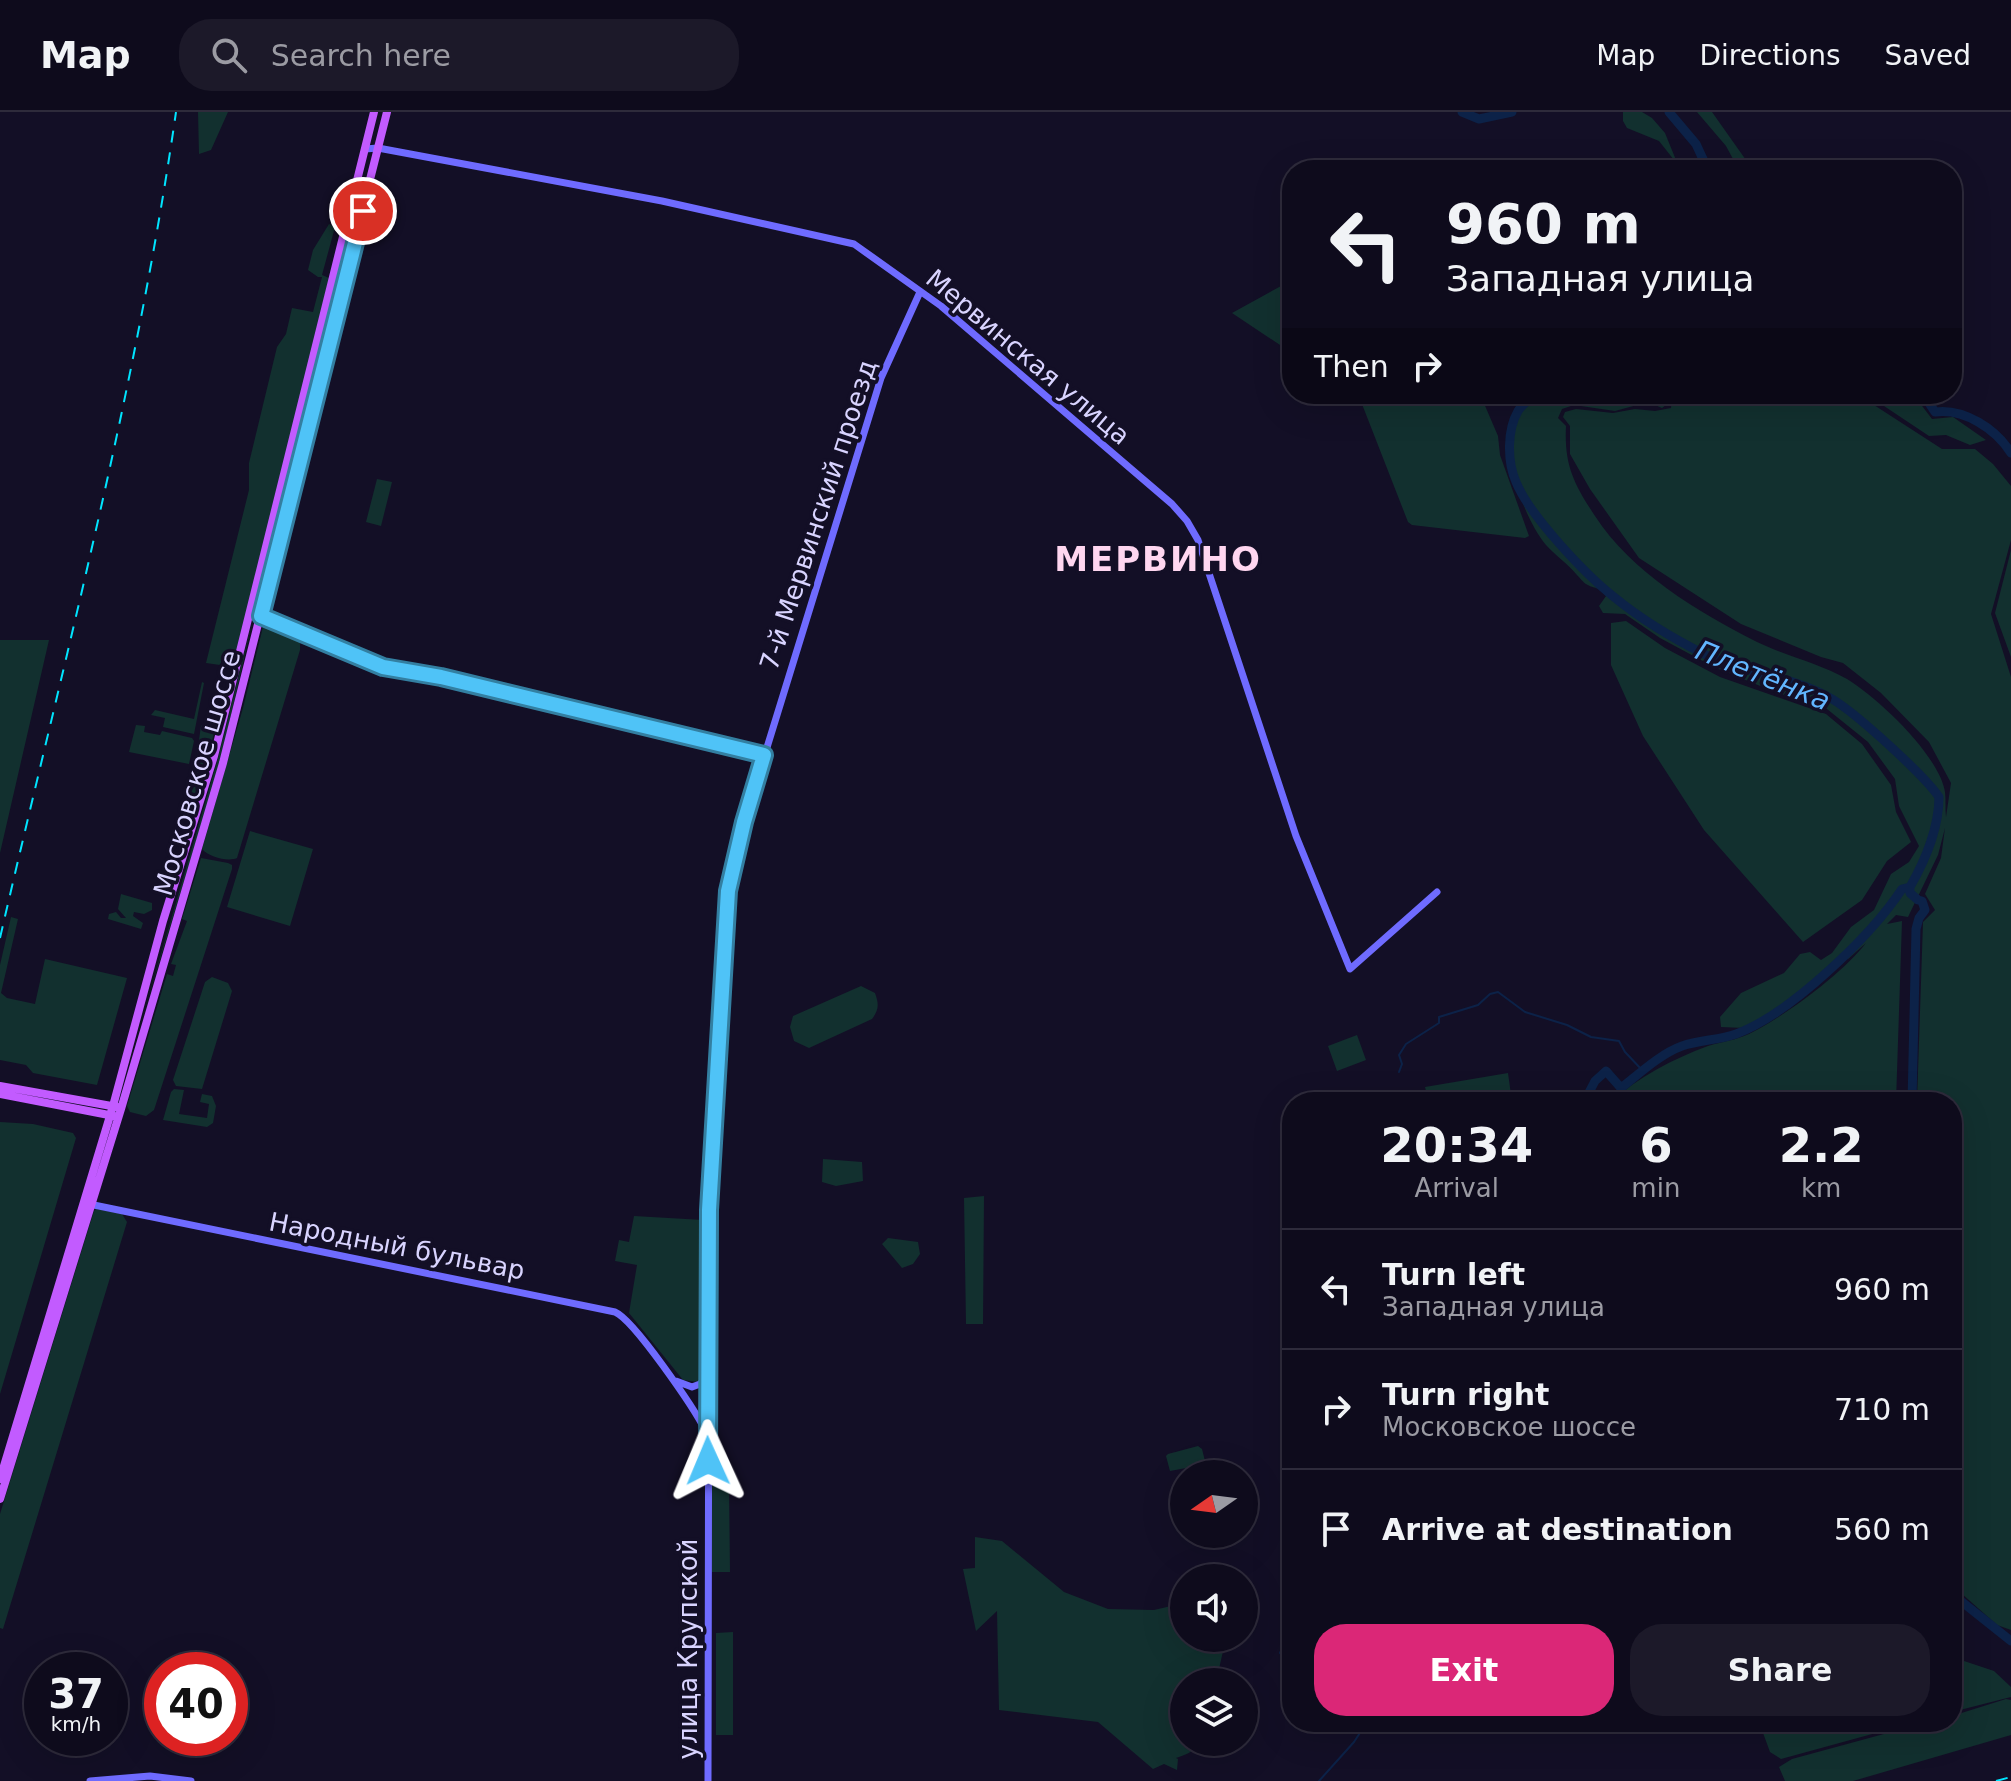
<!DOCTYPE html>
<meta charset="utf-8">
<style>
:root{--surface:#0e0b1c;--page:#1c1929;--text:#f1f3f6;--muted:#9b9ba3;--line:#2e2b3b;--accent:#db2777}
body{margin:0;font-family:"DejaVu Sans",sans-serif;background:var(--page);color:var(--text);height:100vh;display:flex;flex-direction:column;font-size:30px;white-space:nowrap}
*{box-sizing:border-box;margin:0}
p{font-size:26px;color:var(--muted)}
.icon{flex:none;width:44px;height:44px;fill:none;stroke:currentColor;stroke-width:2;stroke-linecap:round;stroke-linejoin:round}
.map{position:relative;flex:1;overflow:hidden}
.panel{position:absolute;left:1282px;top:980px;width:680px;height:640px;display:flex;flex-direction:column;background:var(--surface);border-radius:32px;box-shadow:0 8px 32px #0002,0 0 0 2px var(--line)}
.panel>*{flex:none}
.banner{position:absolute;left:1282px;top:48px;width:680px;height:244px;border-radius:32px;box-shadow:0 8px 32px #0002,0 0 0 2px var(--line);background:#0e0b1c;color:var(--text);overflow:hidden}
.needle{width:52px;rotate:256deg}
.fabs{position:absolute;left:1170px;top:1348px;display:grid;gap:16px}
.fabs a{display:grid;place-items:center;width:88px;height:88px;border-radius:50%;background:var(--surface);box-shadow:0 8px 32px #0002,0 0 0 2px var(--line);font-size:40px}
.speed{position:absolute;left:24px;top:1540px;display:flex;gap:16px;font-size:40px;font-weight:700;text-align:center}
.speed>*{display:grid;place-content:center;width:104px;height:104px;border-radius:50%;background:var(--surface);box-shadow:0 8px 32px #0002,0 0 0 2px var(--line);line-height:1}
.speed small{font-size:20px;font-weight:400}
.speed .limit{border:12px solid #d22;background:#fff;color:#111}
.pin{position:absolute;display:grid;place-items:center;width:68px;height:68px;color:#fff;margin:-34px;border:4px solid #fff;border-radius:50%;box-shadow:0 2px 8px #0007}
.me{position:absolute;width:88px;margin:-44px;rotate:359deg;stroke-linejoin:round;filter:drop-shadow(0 0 6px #0008)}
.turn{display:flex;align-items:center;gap:28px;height:168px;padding:0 32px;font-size:36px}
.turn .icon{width:104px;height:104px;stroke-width:2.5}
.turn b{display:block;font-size:56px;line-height:68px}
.then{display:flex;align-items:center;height:76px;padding:0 32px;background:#0003;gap:16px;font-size:30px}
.eta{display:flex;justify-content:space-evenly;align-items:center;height:136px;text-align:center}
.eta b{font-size:48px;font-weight:700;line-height:56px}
.action{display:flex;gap:16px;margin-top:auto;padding:16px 32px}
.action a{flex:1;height:92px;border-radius:32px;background:var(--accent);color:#fff;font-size:32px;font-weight:700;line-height:92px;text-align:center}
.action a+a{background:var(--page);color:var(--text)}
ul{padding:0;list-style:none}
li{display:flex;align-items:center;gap:24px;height:120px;padding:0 32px;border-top:2px solid var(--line)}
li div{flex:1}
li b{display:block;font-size:30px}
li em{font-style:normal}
header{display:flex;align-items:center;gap:48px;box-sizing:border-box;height:112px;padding:0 40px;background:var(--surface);border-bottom:2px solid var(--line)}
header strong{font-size:38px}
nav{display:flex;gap:44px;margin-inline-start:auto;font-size:28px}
.search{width:560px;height:72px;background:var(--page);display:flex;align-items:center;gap:20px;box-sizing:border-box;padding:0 28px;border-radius:32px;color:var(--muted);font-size:30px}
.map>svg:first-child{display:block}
</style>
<header>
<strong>Map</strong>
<div class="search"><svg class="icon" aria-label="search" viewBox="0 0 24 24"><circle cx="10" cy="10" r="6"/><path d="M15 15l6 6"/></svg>Search here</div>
<nav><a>Map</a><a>Directions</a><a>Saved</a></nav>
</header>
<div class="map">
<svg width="2011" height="1669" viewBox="0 0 2011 1669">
<rect width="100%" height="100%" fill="#130f26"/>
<path fill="#12302f" d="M198,0H228L211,38L199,42Z
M1623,0H1642L1652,6L1665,21L1678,53L1659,29L1627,16L1623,9Z
M1697,0H1712L1753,58H1739L1726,34Z
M368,45L258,492L257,491Z
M329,112L335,115L322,163L329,166L238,542L225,540L220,553L206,551L249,378V351L277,235L286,222L292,196L313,200L322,165H318L308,158L313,138Z
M1292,168V241L1232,201Z
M1352,282H1480L1498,324L1500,343L1529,424L1525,426L1412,413L1408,410L1360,287Z
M1536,282L1668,284L1670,290L1662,296L1648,290L1615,299L1574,293L1562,297L1558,306L1566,314C1564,353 1574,372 1595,404C1631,460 1698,500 1757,530C1786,544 1819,551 1847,567C1878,586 1939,643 1945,680C1946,688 1945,697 1946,705L1951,671L1929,630L1881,581L1843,551L1821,545L1741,512L1639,446L1590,377L1570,342V314L1563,305L1565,300L1576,297L1613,301L1635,297L1655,299L1671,296L1672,282H1711L1721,288L1763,291L1768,282H1857L1942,337H1975L1993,352L2011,374V428L1991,502L2011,565V1518L1997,1513L1952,1473V990H1917L1923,810L1935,798L1925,782L1941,746L1945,716L1938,743L1908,805L1896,803L1887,812L1902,809L1896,990H1611C1638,965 1673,947 1708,934C1721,930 1736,928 1749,922C1785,904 1842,862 1866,831L1848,847L1830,852L1801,880L1771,901L1744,916L1721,915L1720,905L1741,881L1784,861L1800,842L1810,840L1821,848L1832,841L1851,815L1874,798L1891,762L1909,750L1919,734L1899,694L1895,667L1868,630L1827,597L1770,578L1714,555L1660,526L1625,502L1603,501L1599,494L1606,484C1597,473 1596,478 1586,472C1584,471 1579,465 1577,463C1568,452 1556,444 1546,433C1522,404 1498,334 1518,299C1522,293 1530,288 1536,282Z
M1866,282H1913L1932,307L1953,305L1986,328L1970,333L1946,323L1929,324Z
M377,367L392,370L381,414L366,410Z
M2011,438V545L1995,501Z
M253,507L220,651L147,890L217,650Z
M1626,509L1665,536L1720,565L1826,602L1862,632L1891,673L1896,700L1911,730L1887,749L1862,788L1803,830L1704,718L1643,624L1611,553V511Z
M269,511L296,521L300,525V538L237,746C228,750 209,745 202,737L243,596L263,515Z
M0,528H49L0,741Z
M202,570L204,571L194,622L163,615L165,606L151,603L155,598L194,607Z
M214,610L217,611L193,695L189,696L201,614L203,612L213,614Z
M136,613L145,614L144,620L160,623L162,619L192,626L194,629L189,652L129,640Z
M250,719L313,737L290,814L227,795Z
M201,746L228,751L232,753V757L154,998L146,1004L130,1000L127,994L167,862L173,864L176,853L171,852L187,809L182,807Z
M121,782L152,791V798L144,802L134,800L133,804L143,811L141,817L108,807L109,802L116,800L121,806H126L118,797Z
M11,805L18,807L1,881L7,886L35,892L45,847L127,866L97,973L33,961L26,953L0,948V853Z
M212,865L228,871L232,879L202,977L176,974L173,968L205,870Z
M861,874L875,881C879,892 879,898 872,907L809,936L794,929L790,915L793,904Z
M1357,923L1366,948L1337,959L1328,934Z
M1508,961L1512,990H1429L1425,975Z
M174,977L184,978L179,1002L207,1006L209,992L200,990L202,982L212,984L216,994L213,1011L207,1015L163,1008L171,980Z
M0,1010L33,1012L73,1021L76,1026L0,1282Z
M823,1047L862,1050L863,1069L836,1074L822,1070Z
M984,1084L983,1212H966L964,1086Z
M96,1097L122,1102L127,1110L3,1517L0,1516V1402L94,1099Z
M634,1104L703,1108L701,1262L698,1270L683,1268L629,1201L637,1153L615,1149L619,1128L629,1130Z
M888,1126L918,1130L920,1142L913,1152L902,1156L882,1132Z
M1198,1334L1202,1337L1205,1349L1202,1353L1170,1359L1166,1344L1168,1342Z
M711,1371H729L730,1460H712Z
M975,1425L1002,1429L1064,1480L1108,1497L1154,1498L1184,1491V1526H1226L1216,1570H1184V1630H1197C1193,1642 1186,1642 1176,1646L1178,1647L1177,1658L1164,1652L1153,1657L1098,1610L999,1598L997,1499L976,1519L963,1457L975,1456Z
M733,1520V1623H716V1521Z
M1952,1545L1994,1559L2011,1575V1585L1952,1600Z
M2006,1587L2011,1588V1623L1853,1669H1785L1779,1655L1792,1647L1928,1610H1952V1604Z
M1759,1610H1916L1781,1647L1770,1640Z"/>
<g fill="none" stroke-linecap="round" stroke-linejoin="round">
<path stroke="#0c2248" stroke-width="2" d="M1399,960L1402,952L1399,943L1406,932L1439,911V905L1478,893L1490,882L1498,880L1525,900L1567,913L1591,925L1619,929L1625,940L1643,959
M1292,1515L1280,1541L1287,1550L1292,1549
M1319,1669L1354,1630L1367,1610"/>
<path stroke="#0c2248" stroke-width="9" d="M1462,0L1479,7L1512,0
M1669,0L1696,32L1708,58
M1536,282C1531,287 1522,292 1518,299C1507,318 1507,349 1516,370C1530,404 1585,462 1614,485C1642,508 1674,527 1706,543C1746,562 1794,564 1832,587C1856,601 1924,663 1939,685C1939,715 1925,749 1910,775V781L1918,788L1922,789L1925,798L1919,806L1916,817L1912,990
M1923,282L1935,300C1964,296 1996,317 2011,341
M1584,990L1595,969L1606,959L1621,976C1639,962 1660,942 1682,934C1700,928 1719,928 1736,922C1790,902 1871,824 1902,777L1910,775
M1952,1482L2011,1529"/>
<path stroke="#6f6bff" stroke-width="7" d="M365,37L378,36L662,89L854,132L941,194L1172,392L1187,409L1198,428L1296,724L1350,857L1437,780
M256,501L383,555L441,565L764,643
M89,1092L615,1200C634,1208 694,1296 705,1318
M676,1269L692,1275L700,1272L708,1263
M90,1669L150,1664L191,1669
M708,1669L709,1098L728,779L744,710L881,266L920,180"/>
<path stroke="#c25bff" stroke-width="8" d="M0,974L117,995
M0,982L114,1004
M0,1367L113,994L163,809L214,644L374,0
M0,1387L121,997L223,651L387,0"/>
<path stroke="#00e5ff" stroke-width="2" stroke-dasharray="12 10" stroke-linecap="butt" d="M0,826C63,552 136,279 176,0
M1996,1669L2011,1665"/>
</g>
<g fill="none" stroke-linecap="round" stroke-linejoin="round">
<defs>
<path id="route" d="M363,99L261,504L383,555L441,565L764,643L744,710L728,779L709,1098L708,1349"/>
</defs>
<use href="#route" stroke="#337fa1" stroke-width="20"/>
<use href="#route" stroke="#4fc3f7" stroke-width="14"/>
</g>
<g text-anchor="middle" stroke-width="7" stroke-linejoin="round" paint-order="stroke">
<g font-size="26" fill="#d9d4ff" stroke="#130f26">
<text transform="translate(1028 245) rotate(40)" y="9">Мервинская улица</text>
<text transform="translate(818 403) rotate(-72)" y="9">7-й Мервинский проезд</text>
<text transform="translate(197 661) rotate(-74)" y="9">Московское шоссе</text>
<text transform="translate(397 1134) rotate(11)" y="9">Народный бульвар</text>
<text transform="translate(688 1537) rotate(-90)" y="9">улица Крупской</text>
</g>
<g font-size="28" font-style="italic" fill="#62b6ff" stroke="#130f26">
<text transform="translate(1763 563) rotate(22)" y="10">Плетёнка</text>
</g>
<g font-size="34" font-weight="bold" letter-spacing="2" fill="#ffd6f0" stroke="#130f26">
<text x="1158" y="459">МЕРВИНО</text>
</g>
</g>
</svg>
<div class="fabs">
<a><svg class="needle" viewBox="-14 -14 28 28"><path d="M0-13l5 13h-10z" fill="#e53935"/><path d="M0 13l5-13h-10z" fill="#9b9ba3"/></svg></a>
<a><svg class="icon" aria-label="sound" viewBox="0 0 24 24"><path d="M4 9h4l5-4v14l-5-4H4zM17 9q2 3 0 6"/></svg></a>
<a><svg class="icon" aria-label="layers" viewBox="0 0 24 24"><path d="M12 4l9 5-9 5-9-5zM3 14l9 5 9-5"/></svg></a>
</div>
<div class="speed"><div>37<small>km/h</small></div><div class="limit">40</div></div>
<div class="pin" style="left:363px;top:99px;background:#d93025"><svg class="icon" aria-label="arrive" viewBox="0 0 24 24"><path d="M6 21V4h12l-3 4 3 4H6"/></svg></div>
<svg class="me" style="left:708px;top:1349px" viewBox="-20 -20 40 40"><path d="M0-17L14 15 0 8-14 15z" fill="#4fc3f7" stroke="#fff" stroke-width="4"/></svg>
<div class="banner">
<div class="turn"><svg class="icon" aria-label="left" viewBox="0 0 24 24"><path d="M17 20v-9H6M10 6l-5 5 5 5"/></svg><div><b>960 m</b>Западная улица</div></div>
<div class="then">Then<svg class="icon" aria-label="right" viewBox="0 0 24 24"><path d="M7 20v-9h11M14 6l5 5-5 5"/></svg></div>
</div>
<section class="panel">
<div class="eta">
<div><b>20:34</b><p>Arrival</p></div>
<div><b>6</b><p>min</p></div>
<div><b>2.2</b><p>km</p></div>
</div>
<ul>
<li><svg class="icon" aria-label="left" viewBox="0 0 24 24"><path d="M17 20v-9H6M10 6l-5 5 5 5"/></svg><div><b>Turn left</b><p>Западная улица</p></div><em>960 m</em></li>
<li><svg class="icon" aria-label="right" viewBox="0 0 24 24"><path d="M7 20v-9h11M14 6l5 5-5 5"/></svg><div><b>Turn right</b><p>Московское шоссе</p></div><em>710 m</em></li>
<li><svg class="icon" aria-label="arrive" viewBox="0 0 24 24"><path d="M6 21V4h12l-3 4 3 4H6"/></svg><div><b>Arrive at destination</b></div><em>560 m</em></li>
</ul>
<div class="action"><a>Exit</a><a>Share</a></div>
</section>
</div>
